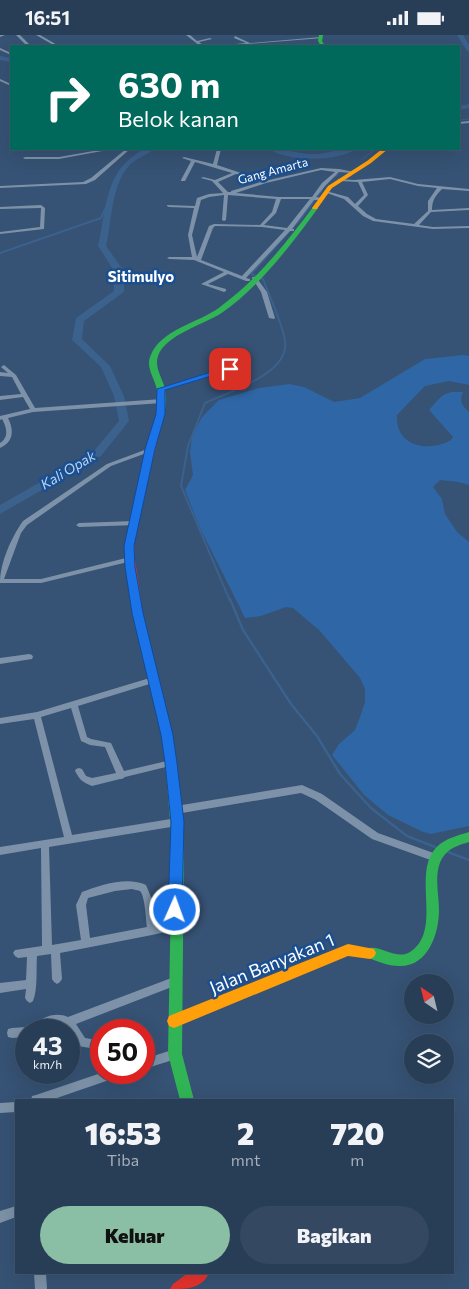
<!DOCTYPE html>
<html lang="id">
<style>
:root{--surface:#283e57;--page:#344961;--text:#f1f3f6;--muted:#a5aeba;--line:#44576d;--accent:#8abfa5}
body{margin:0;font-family:Commissioner,sans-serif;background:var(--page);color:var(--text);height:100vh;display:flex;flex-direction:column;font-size:19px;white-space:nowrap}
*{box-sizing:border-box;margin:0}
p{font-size:16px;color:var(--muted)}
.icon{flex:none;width:28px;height:28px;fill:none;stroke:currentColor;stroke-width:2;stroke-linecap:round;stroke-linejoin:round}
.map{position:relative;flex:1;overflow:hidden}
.panel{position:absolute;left:15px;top:1064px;width:439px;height:175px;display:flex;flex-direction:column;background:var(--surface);border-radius:0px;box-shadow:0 5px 20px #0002,0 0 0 1px var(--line)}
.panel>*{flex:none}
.banner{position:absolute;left:10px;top:10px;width:450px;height:105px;border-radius:0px;box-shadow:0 5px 20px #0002,0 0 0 1px var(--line);background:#00695c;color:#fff;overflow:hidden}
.needle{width:32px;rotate:325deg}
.tools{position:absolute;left:404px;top:939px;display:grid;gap:10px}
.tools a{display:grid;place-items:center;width:50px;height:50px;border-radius:50%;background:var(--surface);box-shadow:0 5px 20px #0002,0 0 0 1px var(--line);font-size:25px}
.speed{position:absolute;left:15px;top:984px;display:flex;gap:10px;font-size:25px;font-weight:700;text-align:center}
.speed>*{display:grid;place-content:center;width:65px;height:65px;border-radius:50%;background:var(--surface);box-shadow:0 5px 20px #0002,0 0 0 1px var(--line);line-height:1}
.speed small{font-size:12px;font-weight:400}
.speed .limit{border:8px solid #d22;background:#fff;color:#111}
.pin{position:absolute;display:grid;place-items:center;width:42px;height:42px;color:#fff;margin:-21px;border-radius:10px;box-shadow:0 2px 8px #0006}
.me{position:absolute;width:55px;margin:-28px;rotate:2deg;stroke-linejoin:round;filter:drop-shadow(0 0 4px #0008)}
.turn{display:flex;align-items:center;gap:18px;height:105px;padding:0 25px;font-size:22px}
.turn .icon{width:65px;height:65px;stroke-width:2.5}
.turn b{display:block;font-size:35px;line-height:42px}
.eta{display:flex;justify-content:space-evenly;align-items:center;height:85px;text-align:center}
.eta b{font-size:30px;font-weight:800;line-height:35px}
.action{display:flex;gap:10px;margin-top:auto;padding:10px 25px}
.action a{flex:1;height:58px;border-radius:30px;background:var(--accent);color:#111;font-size:20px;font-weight:800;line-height:58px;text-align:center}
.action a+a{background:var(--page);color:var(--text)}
.status{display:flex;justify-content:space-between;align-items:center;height:35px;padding:0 25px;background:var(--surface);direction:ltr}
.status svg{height:14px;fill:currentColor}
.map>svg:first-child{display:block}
</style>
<div class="status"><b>16:51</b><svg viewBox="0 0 49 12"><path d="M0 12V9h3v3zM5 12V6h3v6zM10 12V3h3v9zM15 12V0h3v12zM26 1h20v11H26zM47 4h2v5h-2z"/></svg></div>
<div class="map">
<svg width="469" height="1254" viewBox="0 0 469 1254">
<rect width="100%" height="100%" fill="#365274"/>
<path fill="#2f66a5" d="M463,320L469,321V350L449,346L425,351L397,380C395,411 428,418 451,405L453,402L429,375C441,361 444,355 463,357C459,367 462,370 469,377V450L458,447L440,445L433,452L442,464L445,479L457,497L469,507V791L431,799L423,797L388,780L364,760L332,720L339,709L355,695L361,679L365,667V654L360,643L320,596L293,573L286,572L261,581L245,583L200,493L185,455L193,440L190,417L192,401L202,382L219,365L259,353L289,349L304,352L334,367L360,363L425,324Z"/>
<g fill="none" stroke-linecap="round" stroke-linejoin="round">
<path stroke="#3b618d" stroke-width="1" d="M459,85L469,84
M361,125L376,114
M332,143L341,138"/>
<path stroke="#3b618d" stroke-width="2" d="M0,218L101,183L110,163
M230,566L181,451L188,411L205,368C228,357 290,339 285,306C283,290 269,260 263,244L251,239L303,181L322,155"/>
<path stroke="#3b618d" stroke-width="2.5" d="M230,564L243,595L291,669L317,701L340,739L371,773L407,801L435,812
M448,817L469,825"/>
<path fill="#3b618d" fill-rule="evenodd" d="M457,0H463L469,10V17L467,16Z
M0,21L11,23V27L0,25Z
M469,69V73L459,75V71Z
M145,114H154C146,121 135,123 128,132C111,152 112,186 106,211L124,236V257L84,286L82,304L110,331L124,361L129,386L101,421L0,479V470L93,417L119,386L114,361L101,332L72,305L76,283L114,256V236L98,211C107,172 104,134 145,114Z
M269,114C284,113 298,119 313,119C327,119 341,113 356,114C338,127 287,127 269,114Z"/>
<path fill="#7d92a8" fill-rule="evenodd" d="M0,0H5L0,2Z
M16,0H20L29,9V11H20L25,9Z
M36,0H40L59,11H55Z
M186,0H190L197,6L210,3L212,4L199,7L204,11H200Z
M235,1L250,8L321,2L323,3L223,11L225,10L246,8L234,3Z
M0,13L11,18V20L0,15Z
M0,44L11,49V51L0,46Z
M469,86V88L459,89V87Z
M105,114H113L59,124H25L23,123L25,122H59Z
M126,114H130L95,145L86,149L0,153V151L83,147L91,143Z
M217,114H221L217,130L265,146L321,133L339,134L354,137L352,138L339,137L326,150L316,162L323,163V165H314L292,194H294V196H290L246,243L250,244V246H246L228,239L208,249L226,254V256L224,257L201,249L224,237L194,225L169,224L167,223L169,222H192L188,200L194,173L169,172L167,171V170L195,171L197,163L209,159L223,158L212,146L201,143L203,142L215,145L232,138L195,127L185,146H181V145L191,126L182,123L184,122L213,129ZM321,135L335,137L322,148L312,162H279L236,158L266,148ZM236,139L261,147L231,156V157H228L218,147ZM224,160L222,185L224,186L226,185L228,160L276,164L272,177L260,190L214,189L209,191L197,222L192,200L201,165L209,162ZM281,164H310L287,193L264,190L276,178ZM215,191L262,192L285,195L242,241L201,225L213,193Z
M390,142L418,149L469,154V156L442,154C436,160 432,165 432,175L469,173V175L431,177L419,190L433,192L469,191V193L433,194L373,186L363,181L344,164L324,157L326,156L348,162L355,169L364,160L358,147L340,146L338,145V144L354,145ZM390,144L418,151L437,153L428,166V176L414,189L376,184L367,179L358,171L368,160L362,147Z
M41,170L45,173L44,194L0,199V197L40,192L41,173L0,174V172Z
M252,242H256L267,257L275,283L274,284L269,283L261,257L252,243Z
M4,330L16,340L35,373L162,364L165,366L162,368L33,377L8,383C14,395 14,407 0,413V408C9,402 7,393 2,384L0,385V381L30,374L23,362L0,365V361L21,359L12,342L0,341V337L8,338L1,332Z
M229,332L232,334L231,335L163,355H159L158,354Z
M150,413L152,414V416L111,431L27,490L21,498L4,544H41L130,522H132L133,524L132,526L41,548H0C0,528 11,503 23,486L107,429Z
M134,486H136L137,488L136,490L79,492L76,490L79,488Z
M29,619L32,620L33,622L32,624L0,629V623Z
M153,642L156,643L157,645L156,647L78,671L87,702L91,704L111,708L124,736L171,725L174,726L175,728L174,730L125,742L122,744H120L92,751C82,747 80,745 75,736L76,734L79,733L82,734L86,741L92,743L116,738L105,712L90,710L81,706L71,673L41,682L72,800L177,783L180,784L181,787L180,790L177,791L49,812L52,910L81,905L76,870L82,857C100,850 128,841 146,850L153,867L156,890L175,887L178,888L180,891L178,894L152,900L60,918L62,944L60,947L57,949L54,947L52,944L51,919L37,921C36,934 38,954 33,966L30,968L27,966L25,963L26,954L0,958V948L26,945L27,922L18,923L15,921L13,918L15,915L42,911L41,813L0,820V812L64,802L34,684L0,689V683L37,677ZM132,854C134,855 138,855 140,856C145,861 146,885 147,892L90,903L86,870L88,863L115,856Z
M302,750L322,759L378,798L439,820L440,823L439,826L436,827L372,804L316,765L301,758L176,779L173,778L172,775L173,772L176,771Z
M174,942L177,944L179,947L177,950L76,989L85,1003L97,1005L101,1017V1035L97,1034L90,1013L78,1011L69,995L61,989H54L44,995H31C38,982 56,976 68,982Z
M26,992L30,995H26V1002L12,1003L8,1002L7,998L8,994L12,993Z
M175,1014L179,1015L180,1019L179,1023L144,1034V1024Z
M101,1038H120L119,1042L115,1043L51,1065H31L32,1061L36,1060Z
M16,1067V1077L0,1078V1068Z
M16,1171V1182L0,1188V1176Z
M34,1238H46L47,1254H35Z"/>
<path fill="#30b455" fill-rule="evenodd" d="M319,0H323L322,6L325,11H321L318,6Z
M313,172L318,173C292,209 259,252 223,277C204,290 166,299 158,321C154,333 163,344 165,354C167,367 165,380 161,392L160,394H154L153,392C157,380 159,367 157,355C155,344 146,333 150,322C160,294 199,288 220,272C257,245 286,208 313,172Z
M169,711L173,712L174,715L184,809L182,1019L194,1065H180L168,1019L172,809L164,715L165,712Z
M469,797V807C459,810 449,813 443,822C433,837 439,859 439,875C439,899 428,932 399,931C388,931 376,926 366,922L364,918L366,914C379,908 396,926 410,917C445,894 408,834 440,809C448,803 459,800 469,797Z"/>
<path fill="#ff9f0a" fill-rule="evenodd" d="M382,114H388L371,128L332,153L317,174H313L312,173L328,151L367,126Z
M348,909L374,914L376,918L374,922L370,924L348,921L174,993L169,991L167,986L169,981Z"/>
<path fill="#e5322d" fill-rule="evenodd" d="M154,390H160L161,392L134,502L135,524L143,578L172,700L174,715L173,718L169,719L165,718L162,700L133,578L125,524L126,502Z
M188,1238H209C202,1254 186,1254 170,1254L173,1249Z"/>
</g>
<path fill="#1a73e8" stroke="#114b97" d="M227,332L234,334L165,355V379L155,414L134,511L135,532L143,578L173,700L177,728L184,787L182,875L180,879L175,881L170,879L168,875L171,787L165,728L161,700L132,578L125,532L124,511L145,414L156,379L157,354Z"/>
<g text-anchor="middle" stroke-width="5" stroke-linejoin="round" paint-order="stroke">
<g font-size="12" fill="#fff" stroke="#1b4f8f">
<text transform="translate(273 136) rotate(-15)" y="4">Gang Amarta</text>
</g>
<g font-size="14" font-style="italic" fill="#b5d3f5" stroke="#1b4f8f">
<text transform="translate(68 435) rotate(-31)" y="5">Kali Opak</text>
</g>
<g font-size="15" font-weight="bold" fill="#fff" stroke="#1b4f8f">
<text x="141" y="247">Sitimulyo</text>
</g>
<g font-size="18" fill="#fff" stroke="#1b4f8f">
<text transform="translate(272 929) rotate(-22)" y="6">Jalan Banyakan 1</text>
</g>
</g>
</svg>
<div class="tools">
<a><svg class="needle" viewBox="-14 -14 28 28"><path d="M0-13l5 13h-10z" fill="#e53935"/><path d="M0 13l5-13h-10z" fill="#a5aeba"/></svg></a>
<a><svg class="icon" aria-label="layers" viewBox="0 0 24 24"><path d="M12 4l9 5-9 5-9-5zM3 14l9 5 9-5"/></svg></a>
</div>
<div class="speed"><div>43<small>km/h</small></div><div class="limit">50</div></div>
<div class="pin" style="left:230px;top:334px;background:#d93025"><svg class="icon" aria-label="arrive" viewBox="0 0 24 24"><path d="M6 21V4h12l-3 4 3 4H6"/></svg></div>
<svg class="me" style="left:175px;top:875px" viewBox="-20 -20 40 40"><circle r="17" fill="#1a73e8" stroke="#fff" stroke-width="3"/><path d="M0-11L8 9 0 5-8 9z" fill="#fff"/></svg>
<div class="banner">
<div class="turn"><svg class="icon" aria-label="right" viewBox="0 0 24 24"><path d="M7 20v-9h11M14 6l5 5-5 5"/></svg><div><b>630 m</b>Belok kanan</div></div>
</div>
<section class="panel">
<div class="eta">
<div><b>16:53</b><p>Tiba</p></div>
<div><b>2</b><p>mnt</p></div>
<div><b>720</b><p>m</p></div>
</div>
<div class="action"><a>Keluar</a><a>Bagikan</a></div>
</section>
</div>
